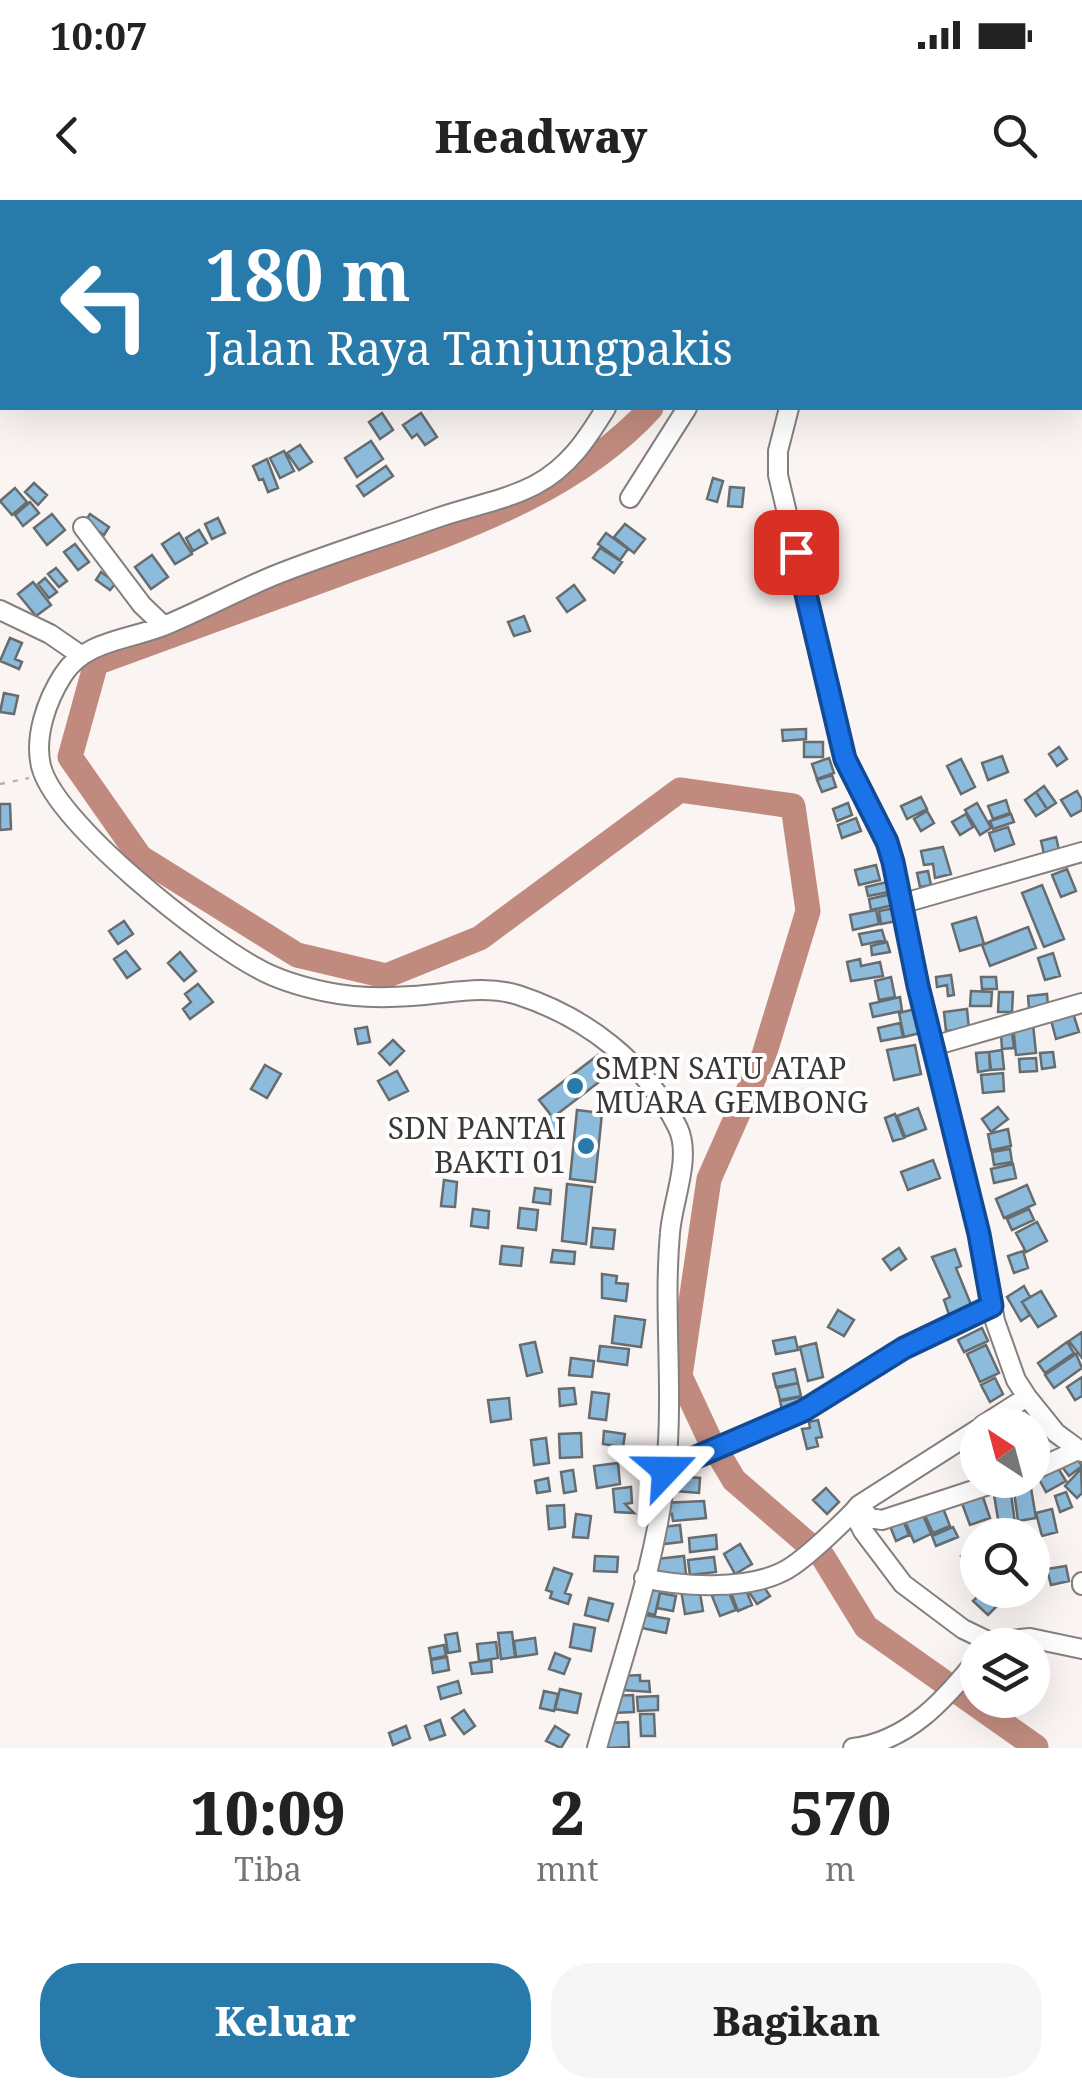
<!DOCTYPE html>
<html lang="id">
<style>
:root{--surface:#fff;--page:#f6f6f6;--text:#222;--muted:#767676;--accent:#277aaa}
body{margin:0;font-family:"Noto Serif",serif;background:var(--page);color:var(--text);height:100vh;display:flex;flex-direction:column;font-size:38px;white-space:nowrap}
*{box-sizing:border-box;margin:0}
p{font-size:32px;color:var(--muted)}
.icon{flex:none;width:55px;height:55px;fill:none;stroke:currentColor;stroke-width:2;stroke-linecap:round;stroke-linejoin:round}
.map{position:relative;height:1548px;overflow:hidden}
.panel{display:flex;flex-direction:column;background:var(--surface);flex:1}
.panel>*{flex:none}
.guide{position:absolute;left:0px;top:0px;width:1082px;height:210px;box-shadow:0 10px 40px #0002;background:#277aaa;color:#fff;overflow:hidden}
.needle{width:65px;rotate:324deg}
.tools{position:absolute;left:960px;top:1208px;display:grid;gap:20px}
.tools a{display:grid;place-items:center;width:90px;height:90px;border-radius:50%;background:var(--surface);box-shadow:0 10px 40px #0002;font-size:50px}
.pin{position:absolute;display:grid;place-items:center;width:85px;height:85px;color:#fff;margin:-42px;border-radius:20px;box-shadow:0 5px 15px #0006}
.me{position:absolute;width:110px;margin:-55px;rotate:67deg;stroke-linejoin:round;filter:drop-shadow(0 0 8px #0008)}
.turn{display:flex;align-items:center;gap:35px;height:210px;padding:0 40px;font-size:45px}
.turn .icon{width:130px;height:130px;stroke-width:2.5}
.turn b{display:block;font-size:70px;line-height:85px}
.eta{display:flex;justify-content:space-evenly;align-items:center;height:170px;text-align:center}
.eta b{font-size:60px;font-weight:800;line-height:70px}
.button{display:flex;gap:20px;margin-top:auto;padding:20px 40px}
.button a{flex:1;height:115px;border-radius:40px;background:var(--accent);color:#fff;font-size:40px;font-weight:800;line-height:115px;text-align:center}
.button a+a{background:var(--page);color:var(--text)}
.status{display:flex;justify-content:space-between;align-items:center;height:70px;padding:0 50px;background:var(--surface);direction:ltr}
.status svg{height:28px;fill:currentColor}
header{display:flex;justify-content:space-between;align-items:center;height:130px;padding:0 40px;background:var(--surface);font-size:45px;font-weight:800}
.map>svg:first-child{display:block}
</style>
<div class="status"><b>10:07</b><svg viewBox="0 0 49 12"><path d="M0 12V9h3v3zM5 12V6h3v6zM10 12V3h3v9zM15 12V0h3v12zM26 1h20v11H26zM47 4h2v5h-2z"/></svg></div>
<header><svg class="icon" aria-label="back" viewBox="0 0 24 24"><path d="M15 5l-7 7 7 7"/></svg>Headway<svg class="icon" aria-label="search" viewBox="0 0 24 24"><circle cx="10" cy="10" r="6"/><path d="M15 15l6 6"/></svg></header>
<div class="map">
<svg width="1082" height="1548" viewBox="0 0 1082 1548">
<rect width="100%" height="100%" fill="#faf4f2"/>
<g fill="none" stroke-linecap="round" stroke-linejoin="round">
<path stroke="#c08b7e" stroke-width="25" d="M679,2L680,0
M651,208C571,296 448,334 339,374C258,404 177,434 96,463L70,557L140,657L297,755L386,776L480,738L680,590L793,606L808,711L764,855L709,979L680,1176L709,1238L734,1280L823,1357L866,1427L1036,1547"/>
</g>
<path fill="#8dbbdc" stroke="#676c6f" stroke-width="2.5" d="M382,213L393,230L380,239L369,222Z
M421,213L437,237L425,245L417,234L412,238L403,225Z
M371,241L383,259L357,277L345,258Z
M300,245L312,262L299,270L287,253Z
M284,251L294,271L280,278L270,258Z
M267,259L278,288L268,292L263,279L259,280L253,266Z
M386,266L393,276L364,296L357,286Z
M713,278L723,281L717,302L707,299Z
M34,283L47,295L38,305L25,292Z
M730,287L744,288L742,307L728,306Z
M15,288L27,302L12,315L0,301Z
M30,302L39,313L23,326L15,315Z
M52,314L65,330L47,345L34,328Z
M90,314L109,327L104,335L85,322Z
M218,318L225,333L212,339L205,324Z
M625,324L645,339L634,353L614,337Z
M199,330L207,343L193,351L186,338Z
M179,333L192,354L175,364L162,344Z
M606,333L628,349L620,360L598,344Z
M75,344L89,362L78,370L64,352Z
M600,348L622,362L614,373L593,358Z
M152,355L168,377L151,389L135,367Z
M56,368L67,381L59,387L48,374Z
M101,372L116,383L110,390L96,380Z
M45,378L57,392L49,398L38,384Z
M33,382L51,405L36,416L18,394Z
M574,385L585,400L567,412L557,398Z
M524,416L530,431L514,436L508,422Z
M10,438L22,443L15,459L22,462L19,469L0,461Z
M4,493L18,496L14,514L0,512Z
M806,529V539L783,541L782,530Z
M804,542H823V557H804Z
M1059,547L1067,559L1057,566L1049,554Z
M1002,556L1008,572L988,580L982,563Z
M829,558L834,573L817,579L812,564Z
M961,559L975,587L961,594L947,566Z
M832,575L836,587L822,592L817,580Z
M1044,586L1056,603L1047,609L1036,592Z
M1077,591L1082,600V610L1071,616L1061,600Z
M1036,592L1047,609L1036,616L1025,600Z
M921,597L927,609L907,619L901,606Z
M1006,600L1010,613L993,619L988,606Z
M848,603L852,615L837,621L833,609Z
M977,603L991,628L980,635L965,610Z
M0,604H10L11,629L0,630Z
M927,611L934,623L921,631L914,619Z
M966,614L973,627L960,635L952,622Z
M1011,614L1014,622L993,629L990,621Z
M856,618L861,631L842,638L838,625Z
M1008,627L1014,644L995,651L989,633Z
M1056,637L1059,650L1044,654L1041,641Z
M943,647L951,674L935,678L933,664L924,665L921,651Z
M876,665L880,680L859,685L855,670Z
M1067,669L1076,691L1061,697L1052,675Z
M928,671L931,685L920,687L917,673Z
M887,682L889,692L868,696L866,687Z
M1042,685L1064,739L1044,747L1022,693Z
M892,694L894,705L871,710L869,699Z
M895,708L897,721L881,724L879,711Z
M876,710L879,724L853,730L850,715Z
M976,717L984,744L960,751L952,724Z
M124,721L133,734L118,744L109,731Z
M1028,727L1036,748L990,766L982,745Z
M882,730L885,740L862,745L859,734Z
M887,742L890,752L872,755L871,746Z
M126,751L140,769L127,778L114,759Z
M180,752L196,771L184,781L168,763Z
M1053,753L1060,776L1045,780L1038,758Z
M860,759L861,766L880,762L883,776L851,781L847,762Z
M951,775L954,795L948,796L947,785L937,787L936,777Z
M891,777L895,797L879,800L875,781Z
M981,777H996L997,789H982Z
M198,784L213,802L190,819L183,809L191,802L185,794Z
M971,791L992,792L991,806H970Z
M999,792H1013L1012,812H998Z
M1047,794L1048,806L1029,808L1028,796Z
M900,797L902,811L873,817L870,804Z
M915,809L920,833L904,837L899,813Z
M967,809L969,829L946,831L944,812Z
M1073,813L1079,832L1056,839L1051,820Z
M900,823L903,837L881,841L878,828Z
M1033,824L1036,853L1016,855L1013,826Z
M367,827L370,842L358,844L355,829Z
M1012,832L1014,848L1002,849L1001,834Z
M393,840L404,851L390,865L379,853Z
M915,845L921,874L894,880L887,850Z
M1002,850L1004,869L991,870L989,852Z
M989,852L990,870L978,872L976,853Z
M1053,852L1055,867L1042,869L1040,853Z
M598,855L612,872L556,915L563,926L553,933L543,918L550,914L539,900Z
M1036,858L1037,871L1020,872L1019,859Z
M265,865L281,874L267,898L251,889Z
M397,871L408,891L389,900L378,881Z
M1003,873L1004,891L983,893L981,875Z
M998,907L1008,919L991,932L982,919Z
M918,908L926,929L905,937L897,916Z
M577,910L602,913L595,982L570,979Z
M895,914L904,938L893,941L885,918Z
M1008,929L1011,946L991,950L988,934Z
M1010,949L1012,962L994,965L992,952Z
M933,960L940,978L908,990L901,972Z
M1013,964L1016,978L994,983L991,969Z
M444,980L457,982L455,1007L441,1006Z
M567,984L592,987L586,1044L562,1041Z
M1027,985L1035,1004L1004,1018L996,999Z
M535,988L551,990L550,1004L533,1002Z
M520,1008L538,1010L536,1030L518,1028Z
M473,1009L489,1011L488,1028L471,1026Z
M1029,1009L1034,1020L1012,1030L1007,1019Z
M1037,1022L1047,1041L1026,1052L1016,1033Z
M593,1028L615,1030L613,1049L591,1047Z
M502,1046L523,1048L521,1066L500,1064Z
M899,1048L906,1059L891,1070L883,1059Z
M955,1049L961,1066L956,1068L972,1107L949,1115L944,1100L950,1097L932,1057Z
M553,1050L575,1052L574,1064L551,1062Z
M1023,1051L1028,1068L1014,1073L1008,1056Z
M602,1074L617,1076L616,1083L628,1084L626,1101L602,1098Z
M1024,1086L1030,1097L1022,1102L1030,1115L1021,1121L1007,1097Z
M1041,1091L1056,1116L1038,1127L1022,1102Z
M838,1110L854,1120L844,1136L828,1127Z
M615,1116L645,1120L641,1147L612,1143Z
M982,1128L988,1141L964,1152L958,1140Z
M1082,1132V1158L1069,1141Z
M795,1137L798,1150L776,1154L773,1141Z
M535,1142L542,1172L527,1176L520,1145Z
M1067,1142L1074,1153L1045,1173L1038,1163Z
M816,1143L823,1177L808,1181L800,1147Z
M986,1145L999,1173L980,1182L967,1154Z
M600,1146L629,1149L627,1165L598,1161Z
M1076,1154L1082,1168L1054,1188L1045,1175Z
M571,1158L594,1161L592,1177L569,1175Z
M795,1169L798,1183L776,1187L773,1174Z
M1082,1177V1196L1075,1200L1067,1187Z
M995,1178L1003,1194L990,1202L981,1185Z
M798,1183L801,1196L780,1200L777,1188Z
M574,1188L576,1204L560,1206L559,1189Z
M592,1192L609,1194L606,1220L589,1218Z
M801,1197L803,1210L783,1214L780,1201Z
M509,1198L511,1219L491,1222L488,1200Z
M818,1220L822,1237L816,1238L818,1246L807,1249L802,1229L810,1228L809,1222Z
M604,1231L625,1234L623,1247L603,1244Z
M581,1233L582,1257L560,1258L559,1234Z
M546,1238L549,1263L534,1265L531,1240Z
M1074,1254L1082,1266L1069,1276L1060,1264Z
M618,1263L620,1284L597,1288L594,1266Z
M1058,1268L1066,1281L1046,1292L1039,1279Z
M1081,1269L1082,1293L1077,1298L1065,1286Z
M573,1270L576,1291L564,1293L561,1272Z
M676,1276L700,1278L699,1293L675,1291Z
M548,1278L550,1291L537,1293L535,1281Z
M1030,1282L1036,1318L1018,1321L1013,1284Z
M1010,1286L1015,1323L999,1325L993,1289Z
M631,1287L632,1303L625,1304L634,1313L615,1312L613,1289Z
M826,1288L839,1302L827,1314L813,1300Z
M981,1291L990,1318L970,1325L960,1298Z
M1066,1292L1072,1307L1060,1312L1055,1296Z
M704,1301L706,1318L673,1321L672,1314L663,1315L662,1303Z
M941,1303L950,1326L933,1333L923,1311Z
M564,1305L565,1327L549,1329L547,1306Z
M1052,1309L1057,1332L1042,1336L1036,1313Z
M922,1313L931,1334L914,1342L905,1321Z
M576,1314L591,1316L588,1338L573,1337Z
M901,1315L909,1335L896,1341L888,1321Z
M680,1325L682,1342L664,1344L662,1327Z
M953,1327L958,1337L936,1346L932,1336Z
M716,1335L717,1349L690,1352L689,1338Z
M740,1344L752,1364L735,1374L724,1354Z
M978,1347V1379L974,1381L961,1356Z
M595,1356L618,1357L617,1372L594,1371Z
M684,1356L686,1374L658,1377L656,1359Z
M714,1357L716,1372L690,1375L688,1360Z
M1066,1366L1069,1381L1051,1385L1047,1369Z
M554,1368L572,1374L565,1393L571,1395L568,1404L550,1398L552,1392L546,1390Z
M760,1381L770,1396L757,1404L747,1389Z
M644,1384L661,1387L655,1415L639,1411Z
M744,1385L752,1405L738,1411L730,1390Z
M699,1387L703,1411L685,1414L681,1390Z
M728,1390L736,1410L720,1416L712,1396Z
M984,1390H1001L1007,1396L988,1415L973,1401Z
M660,1393L676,1396L673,1411L657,1408Z
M589,1398L613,1404L608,1421L585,1415Z
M645,1415L669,1419L666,1433L642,1428Z
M574,1424L595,1428L591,1451L570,1447Z
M512,1432L515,1457L501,1459L498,1433Z
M457,1433L460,1451L448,1453L445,1435Z
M535,1438L537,1454L516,1457L514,1441Z
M496,1442L498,1458L479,1461L477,1444Z
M444,1445L446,1456L431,1459L429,1448Z
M555,1453L570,1459L564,1474L549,1469Z
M447,1457L449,1470L433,1473L431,1460Z
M491,1460L492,1472L472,1474L470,1463Z
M640,1475V1481H649L650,1492L623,1490V1476Z
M458,1481L461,1493L441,1499L438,1487Z
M560,1489L581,1494L577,1513L555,1509Z
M544,1491L558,1494L554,1511L540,1508Z
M633,1495L634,1512L613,1513L612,1496Z
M658,1496V1510L638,1511L637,1497Z
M464,1510L475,1526L464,1534L452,1518Z
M640,1514H654L655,1536H641Z
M440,1520L445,1535L430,1540L425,1526Z
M628,1522L629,1547L608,1548L607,1523Z
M406,1526L410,1538L393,1545L389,1533Z
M555,1526L569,1535L561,1548L546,1541Z"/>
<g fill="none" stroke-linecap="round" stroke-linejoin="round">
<defs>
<path id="minor" d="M806,0L817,2
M644,2L645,0
M729,2L730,0
M847,2L848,0
M789,208L778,251V275L845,559L887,643L893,661L919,785L979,1034L995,1121L1016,1180L1027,1197L1056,1233L1082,1252
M630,298L687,208
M83,327L142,405L164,426
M0,410L50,434L79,454
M904,703L1082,652
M933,846L1082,803
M983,1225L1027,1197
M978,1229L859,1305L853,1312L863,1331L903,1384L963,1429L990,1442L1030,1438L1082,1449
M666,1270L803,1211L904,1147L991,1106
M1032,1271L1078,1250
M859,1305L870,1318L882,1320L1004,1280
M644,1378C682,1387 746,1390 782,1372C800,1364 838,1327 853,1312
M1082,1382V1385
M597,1548C622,1457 657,1363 666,1268C674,1190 663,1111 670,1033C672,1002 692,958 678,928C646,863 586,817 518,795C483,784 448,794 412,796C384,798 355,798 327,792C303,787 278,780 257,768C204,740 55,623 41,566C34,536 47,500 63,475C85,440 130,440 166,425C202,410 237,391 273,376C325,355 381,338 434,319C467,307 504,301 535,285C569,267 587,239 606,208
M853,1548C908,1541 945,1500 978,1458"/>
</defs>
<use href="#minor" stroke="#85807e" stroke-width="22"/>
<path stroke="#b7b2b1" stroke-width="2.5" stroke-dasharray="5 8" stroke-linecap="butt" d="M0,584L29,578"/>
<use href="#minor" stroke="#fff" stroke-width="18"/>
</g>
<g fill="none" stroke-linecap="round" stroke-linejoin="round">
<defs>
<path id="route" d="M666,1270L803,1211L904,1148L992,1106L979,1034L918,786L893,662L887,642L845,559L796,352"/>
</defs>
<use href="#route" stroke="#114b97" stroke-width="25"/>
<use href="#route" stroke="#1a73e8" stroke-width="18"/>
</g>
<g fill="#277aaa" stroke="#fff" stroke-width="4">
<circle cx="575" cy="886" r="10"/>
<circle cx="586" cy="946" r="10"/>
</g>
<g text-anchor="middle" stroke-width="8" stroke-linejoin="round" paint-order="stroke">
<g font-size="30" fill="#3b3838" stroke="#fff" text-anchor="start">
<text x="595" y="879">SMPN SATU ATAP<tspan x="595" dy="34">MUARA GEMBONG</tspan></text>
<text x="566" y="939" text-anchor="end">SDN PANTAI<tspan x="566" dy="34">BAKTI 01</tspan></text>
</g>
</g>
</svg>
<div class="tools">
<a><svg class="needle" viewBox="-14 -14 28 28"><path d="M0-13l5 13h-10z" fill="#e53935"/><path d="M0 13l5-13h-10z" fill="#767676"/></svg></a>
<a><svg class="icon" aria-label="search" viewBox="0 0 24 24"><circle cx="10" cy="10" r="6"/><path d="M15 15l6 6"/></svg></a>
<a><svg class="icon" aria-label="layers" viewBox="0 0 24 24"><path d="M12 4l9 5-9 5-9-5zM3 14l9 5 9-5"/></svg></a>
</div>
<div class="pin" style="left:796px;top:352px;background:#d93025"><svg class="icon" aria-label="arrive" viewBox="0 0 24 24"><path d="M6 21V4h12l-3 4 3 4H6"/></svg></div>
<svg class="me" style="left:666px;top:1270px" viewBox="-20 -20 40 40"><path d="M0-17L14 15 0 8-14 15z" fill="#1a73e8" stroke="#fff" stroke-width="4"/></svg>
<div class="guide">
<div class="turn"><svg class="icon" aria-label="left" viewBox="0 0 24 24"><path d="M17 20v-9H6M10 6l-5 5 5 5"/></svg><div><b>180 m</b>Jalan Raya Tanjungpakis</div></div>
</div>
</div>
<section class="panel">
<div class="eta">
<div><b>10:09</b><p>Tiba</p></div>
<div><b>2</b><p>mnt</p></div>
<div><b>570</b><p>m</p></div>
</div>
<div class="button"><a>Keluar</a><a>Bagikan</a></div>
</section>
